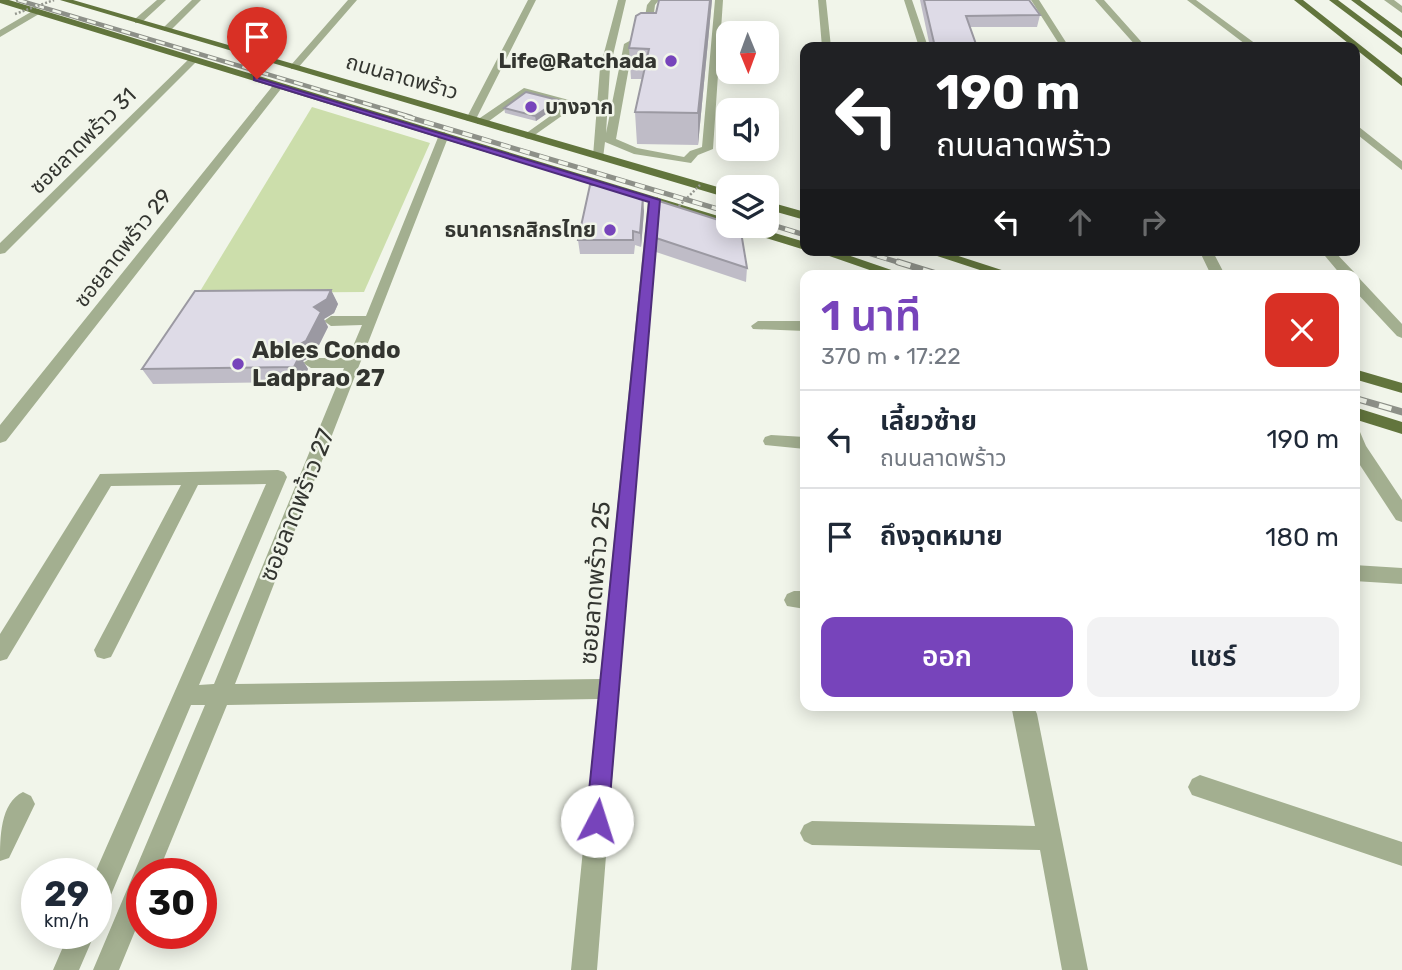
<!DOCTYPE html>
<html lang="th">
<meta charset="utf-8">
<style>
:root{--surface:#fff;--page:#f2f2f3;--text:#1f2937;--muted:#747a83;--line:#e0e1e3;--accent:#74b}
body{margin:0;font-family:Rubik,"Noto Sans Thai",sans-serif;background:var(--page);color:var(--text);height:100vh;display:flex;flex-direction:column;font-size:26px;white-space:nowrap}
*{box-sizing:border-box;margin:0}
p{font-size:23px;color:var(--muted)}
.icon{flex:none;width:38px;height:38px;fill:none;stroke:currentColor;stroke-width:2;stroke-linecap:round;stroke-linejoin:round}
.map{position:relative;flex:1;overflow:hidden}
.details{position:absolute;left:800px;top:270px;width:560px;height:441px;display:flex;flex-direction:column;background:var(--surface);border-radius:14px;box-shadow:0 4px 18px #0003}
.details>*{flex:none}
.hud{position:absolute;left:800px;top:42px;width:560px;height:214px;border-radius:14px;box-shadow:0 4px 18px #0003;background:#202124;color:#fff;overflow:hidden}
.needle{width:46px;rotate:179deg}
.buttons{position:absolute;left:716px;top:21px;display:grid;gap:14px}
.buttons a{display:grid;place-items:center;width:63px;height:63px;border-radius:14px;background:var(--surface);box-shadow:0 4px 18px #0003;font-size:35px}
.speed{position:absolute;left:21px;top:858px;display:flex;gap:14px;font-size:35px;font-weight:700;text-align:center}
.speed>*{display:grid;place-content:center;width:91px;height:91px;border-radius:50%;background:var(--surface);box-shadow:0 4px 18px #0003;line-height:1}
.speed small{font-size:18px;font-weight:400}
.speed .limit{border:10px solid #d22;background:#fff;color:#111}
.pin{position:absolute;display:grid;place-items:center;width:60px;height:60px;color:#fff;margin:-72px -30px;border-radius:50% 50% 50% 0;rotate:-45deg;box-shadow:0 0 7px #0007}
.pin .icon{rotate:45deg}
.me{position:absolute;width:77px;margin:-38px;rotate:5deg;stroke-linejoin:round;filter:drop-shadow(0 0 5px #0008)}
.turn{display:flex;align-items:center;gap:24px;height:147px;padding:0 21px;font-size:32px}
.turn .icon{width:91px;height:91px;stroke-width:2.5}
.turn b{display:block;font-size:49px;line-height:60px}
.lanes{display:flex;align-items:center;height:66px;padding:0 21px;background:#0003;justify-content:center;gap:35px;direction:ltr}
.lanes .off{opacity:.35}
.round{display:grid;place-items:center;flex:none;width:74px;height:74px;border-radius:14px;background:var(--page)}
.headline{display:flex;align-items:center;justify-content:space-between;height:119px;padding:0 21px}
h1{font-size:42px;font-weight:600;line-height:52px;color:var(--accent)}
.primary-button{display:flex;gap:14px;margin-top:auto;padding:14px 21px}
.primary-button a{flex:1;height:80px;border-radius:14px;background:var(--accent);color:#fff;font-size:28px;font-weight:600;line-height:80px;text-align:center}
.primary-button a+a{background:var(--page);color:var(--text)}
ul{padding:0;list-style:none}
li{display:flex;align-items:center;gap:21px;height:98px;padding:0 21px;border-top:2px solid var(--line)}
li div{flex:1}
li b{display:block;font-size:26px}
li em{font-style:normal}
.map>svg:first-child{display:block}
</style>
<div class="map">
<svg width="1402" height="970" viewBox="0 0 1402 970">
<rect width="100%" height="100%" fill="#f1f5ea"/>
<path fill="#ccdeab" d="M312,107L430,143L364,292L199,293Z"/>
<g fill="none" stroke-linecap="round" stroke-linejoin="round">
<path fill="#a3af90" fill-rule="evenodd" d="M157,0H166L141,23H135V19Z
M192,0H201L170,31H164V27Z
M348,0H357L297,69H291V65Z
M528,0H536L476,119L467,121L466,119Z
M618,0H626L610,68L606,133L624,44L642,34L647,5L651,0H659L655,5L651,35L633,45L616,139L637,148L684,157L690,151L702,147L715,0H723L713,149L698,155L691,163L634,154L605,142L603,158L593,156L600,68Z
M818,0H826L831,47H822Z
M904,0H912L928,47H919Z
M1031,0H1039L1069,47H1061Z
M1095,0H1104L1146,47H1137Z
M1187,0H1196L1260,47H1249Z
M1384,0H1394L1402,6V13Z
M36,9L39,14L0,37V30Z
M191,57L199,59L5,253L0,254V243Z
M275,83L284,85L6,441L0,443V425Z
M524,88L580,103L529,139L525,138V134L567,104L526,94L485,124H477V120Z
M1354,123L1402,161V170L1354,132Z
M444,132L449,135L235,684L600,679L648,200L658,197L597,970H571L598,699L227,705L158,873H142V914L119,970H93L205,705H191L105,909L96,913L95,873L266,484L198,485L111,657L104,659L97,657L94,650L181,485L111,486L7,659L0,661V634L100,474L278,470L284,472L287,477L199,685L214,684L344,368H311L303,363L311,358H348L362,325L331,326L324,321L331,316H366L439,135Z
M1199,250H1212L1225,275H1211Z
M1320,250H1333L1354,272L1356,275L1354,277V275H1341Z
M1354,277L1359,278L1402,324V338L1397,336L1354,290Z
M758,321H805V331L753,329L751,326Z
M1354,430L1360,432L1366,446L1402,500V522L1396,520L1354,456Z
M771,435L805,437V449L765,445L763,441L765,437Z
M1354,565L1402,568V584L1354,581Z
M794,591H805V609L787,606L784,600L787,594Z
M1011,705H1033L1037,714L1088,970H1062L1040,850L812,845L804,841L800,833L804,825L812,821L1035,826Z
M1200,775L1402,842V866L1192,795L1188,787L1192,779Z
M23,792L31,796L35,804L9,858L0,861C0,838 0,803 23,792Z
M69,933H95L79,970H53Z"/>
<path fill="#62753d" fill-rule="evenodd" d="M0,0H9L728,219V226H751L805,242V250L0,3Z
M60,0H73L728,190V198Z
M1294,0H1303L1402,78V86Z
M1329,0H1338L1402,48V55Z
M1351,0H1360L1402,31V38Z
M766,201L805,212V220L766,209Z
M812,250H833L906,275H884Z
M919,250H940L1017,275H995Z
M1354,369L1402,383V393L1354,379Z
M1354,407L1402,422V434L1354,419Z"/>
<defs>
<path id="rail-far2" d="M18,0L411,117"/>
<path id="rail-far1" d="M405,116L728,212
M766,223L805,235
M858,250L904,264"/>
<path id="rail" d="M898,262L940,275
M1354,398L1402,412"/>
</defs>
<use href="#rail-far2" stroke="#8d9088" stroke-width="4.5"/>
<use href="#rail-far1" stroke="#8d9088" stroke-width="5"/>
<use href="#rail" stroke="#8d9088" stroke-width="7"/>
<use href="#rail-far2" stroke="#f1f5ea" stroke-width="2.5" stroke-dasharray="9" stroke-linecap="butt"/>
<use href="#rail-far1" stroke="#f1f5ea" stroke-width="3.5" stroke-dasharray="10" stroke-linecap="butt"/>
<use href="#rail" stroke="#f1f5ea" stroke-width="4.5" stroke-dasharray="13" stroke-linecap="butt"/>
<path stroke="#959890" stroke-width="2.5" stroke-dasharray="2 2" stroke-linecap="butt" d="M15,14L54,0
M676,209L700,185"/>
</g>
<path fill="#bfbcc7" d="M712,0L698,145L637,144L635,112L642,79H631L629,48L656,13Z
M920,0H1029L1040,15L1037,27H970L977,47H930Z
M559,105L536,121L505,113L504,108Z
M644,211L641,247L635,245L634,254H580L578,240Z
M656,238L747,268L746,282L656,252Z
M331,290L338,304L334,313L324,319L328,327L314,355L303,361L308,369L302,382L153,384L142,369Z"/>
<path fill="#9b99a2" d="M710,0H712L698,145V113Z
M558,100L559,105L536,121L535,116Z
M643,197L644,211L641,247L640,233Z
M331,290L338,304L334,313L324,319L328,327L314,355L303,361L308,369L302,382L294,367L293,348L314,307Z"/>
<path fill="#dedbe7" stroke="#9b99a2" stroke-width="2" d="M659,0H710L698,113L635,112L649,49L629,48L636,16L641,13H656Z
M924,0H1029L1040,15L966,16L977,47H935Z
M526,92L558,100L535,116L504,108Z
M590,185H604L643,197L640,233L633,231V240H578Z
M659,201L728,223V226H740L747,268L656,238Z
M331,290L327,299L314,307L321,312L306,341L293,348L300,355L294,367L142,369L195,291Z"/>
<path fill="#74b" stroke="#4d2c7a" stroke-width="2" d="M254,77L660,200L608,821L605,829L597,832L590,829L586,821L649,202L254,80Z"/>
<g fill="#74b" stroke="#f1f5ea" stroke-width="2.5">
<circle cx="671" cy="61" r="7"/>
<circle cx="531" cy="107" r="7"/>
<circle cx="610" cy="230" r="7"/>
<circle cx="238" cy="364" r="7"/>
</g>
<g text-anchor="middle" stroke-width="5" stroke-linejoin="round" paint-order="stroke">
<g font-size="21" font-weight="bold" fill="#333530" stroke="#f1f5ea" text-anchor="end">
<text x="657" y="68">Life@Ratchada</text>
<text x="545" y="114" text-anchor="start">บางจาก</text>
<text x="596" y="237">ธนาคารกสิกรไทย</text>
</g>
<g font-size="21" fill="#333530" stroke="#f1f5ea">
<text transform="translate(402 77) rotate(16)" y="7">ถนนลาดพร้าว</text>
<text transform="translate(83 141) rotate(-45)" y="7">ซอยลาดพร้าว 31</text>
<text transform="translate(123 248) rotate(-52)" y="7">ซอยลาดพร้าว 29</text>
</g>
<g font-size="24" font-weight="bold" fill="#333530" stroke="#f1f5ea" text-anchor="start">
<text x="252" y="358">Ables Condo<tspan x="252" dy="28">Ladprao 27</tspan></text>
</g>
<g font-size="24" fill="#333530" stroke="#f1f5ea">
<text transform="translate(297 505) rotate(-68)" y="8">ซอยลาดพร้าว 27</text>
<text transform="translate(595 583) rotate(-85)" y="8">ซอยลาดพร้าว 25</text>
</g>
</g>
</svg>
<div class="buttons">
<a><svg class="needle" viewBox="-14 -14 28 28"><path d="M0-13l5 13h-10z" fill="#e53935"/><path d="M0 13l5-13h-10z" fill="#747a83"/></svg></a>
<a><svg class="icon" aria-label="sound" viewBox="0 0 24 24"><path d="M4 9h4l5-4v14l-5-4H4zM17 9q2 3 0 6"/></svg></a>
<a><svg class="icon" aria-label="layers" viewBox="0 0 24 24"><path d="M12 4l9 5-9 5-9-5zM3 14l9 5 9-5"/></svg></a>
</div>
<div class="speed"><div>29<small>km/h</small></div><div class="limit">30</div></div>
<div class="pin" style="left:257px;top:79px;background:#d93025"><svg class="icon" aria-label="arrive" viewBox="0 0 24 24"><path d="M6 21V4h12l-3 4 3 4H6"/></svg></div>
<svg class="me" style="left:597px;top:821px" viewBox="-20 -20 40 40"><circle r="19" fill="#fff"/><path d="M0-13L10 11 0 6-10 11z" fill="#74b"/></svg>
<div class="hud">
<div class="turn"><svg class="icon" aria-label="left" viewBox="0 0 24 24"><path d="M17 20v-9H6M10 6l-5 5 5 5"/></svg><div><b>190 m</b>ถนนลาดพร้าว</div></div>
<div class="lanes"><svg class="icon" aria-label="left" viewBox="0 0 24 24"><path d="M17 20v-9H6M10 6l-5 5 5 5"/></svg><svg class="icon off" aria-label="ahead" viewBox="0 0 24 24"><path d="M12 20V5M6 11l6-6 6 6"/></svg><svg class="icon off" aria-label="right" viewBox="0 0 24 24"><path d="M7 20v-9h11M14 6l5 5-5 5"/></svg></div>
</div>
<section class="details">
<div class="headline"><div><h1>1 นาที</h1><p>370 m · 17:22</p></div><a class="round" style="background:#d93025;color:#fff"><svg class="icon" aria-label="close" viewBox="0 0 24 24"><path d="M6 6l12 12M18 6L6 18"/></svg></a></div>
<ul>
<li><svg class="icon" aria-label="left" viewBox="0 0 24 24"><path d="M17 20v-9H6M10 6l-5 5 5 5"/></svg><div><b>เลี้ยวซ้าย</b><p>ถนนลาดพร้าว</p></div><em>190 m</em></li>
<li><svg class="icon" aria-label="arrive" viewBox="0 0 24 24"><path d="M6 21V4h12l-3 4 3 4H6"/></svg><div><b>ถึงจุดหมาย</b></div><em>180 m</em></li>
</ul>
<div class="primary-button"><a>ออก</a><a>แชร์</a></div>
</section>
</div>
